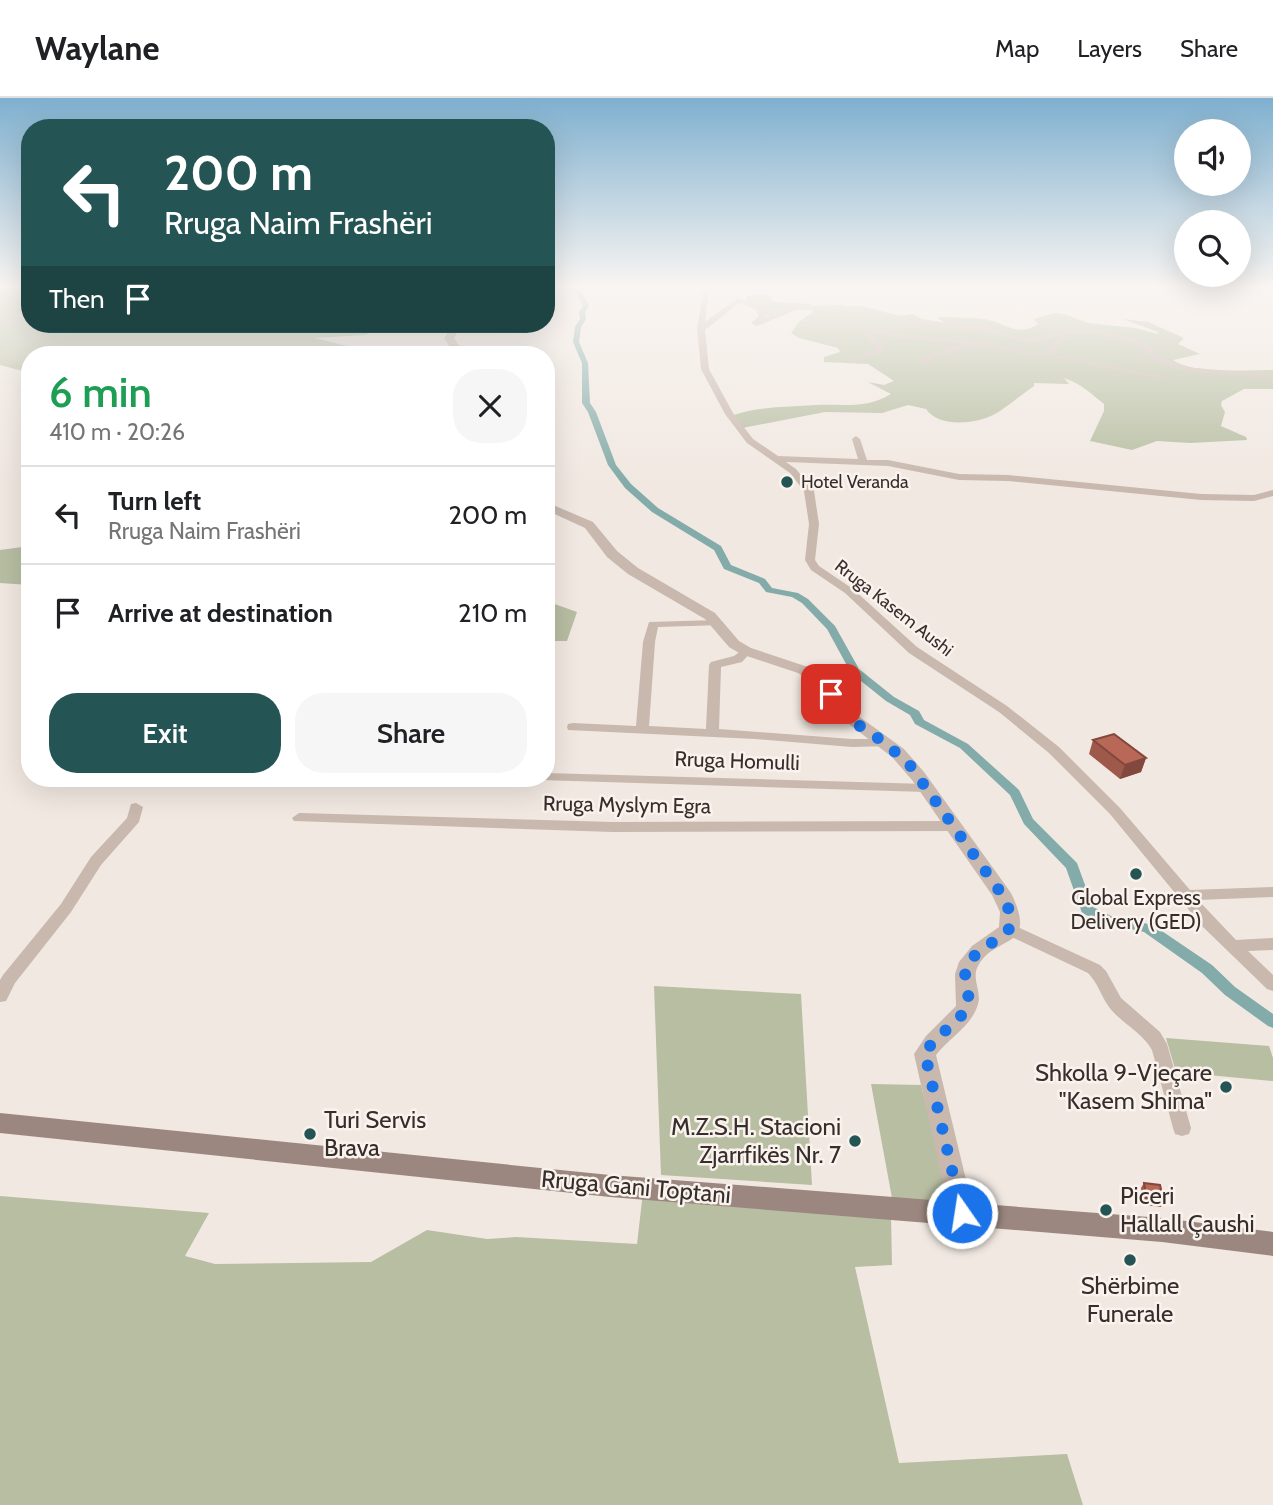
<!DOCTYPE html>
<meta charset="utf-8">
<style>
:root{--surface:#fff;--page:#f6f6f6;--text:#202124;--muted:#757577;--line:#e0e0e0;--accent:#255454}
body{margin:0;font-family:Cabin,sans-serif;background:var(--page);color:var(--text);height:100vh;display:flex;flex-direction:column;font-size:26px;white-space:nowrap}
*{box-sizing:border-box;margin:0}
p{font-size:23px;color:var(--muted)}
.icon{flex:none;width:38px;height:38px;fill:none;stroke:currentColor;stroke-width:2;stroke-linecap:round;stroke-linejoin:round}
.map{position:relative;flex:1;overflow:hidden}
.panel{position:absolute;left:21px;top:248px;width:534px;height:441px;display:flex;flex-direction:column;background:var(--surface);border-radius:28px;box-shadow:0 7px 28px #0002}
.panel>*{flex:none}
.top-card{position:absolute;left:21px;top:21px;width:534px;height:214px;border-radius:28px;box-shadow:0 7px 28px #0002;background:#255454;color:#fff;overflow:hidden}
.controls{position:absolute;left:1174px;top:21px;display:grid;gap:14px}
.controls a{display:grid;place-items:center;width:77px;height:77px;border-radius:50%;background:var(--surface);box-shadow:0 7px 28px #0002;font-size:35px}
.pin{position:absolute;display:grid;place-items:center;width:60px;height:60px;color:#fff;margin:-30px;border-radius:14px;box-shadow:0 4px 10px #0006}
.me{position:absolute;width:77px;margin:-38px;rotate:347deg;stroke-linejoin:round;filter:drop-shadow(0 0 5px #0008)}
.turn{display:flex;align-items:center;gap:24px;height:147px;padding:0 28px;font-size:32px}
.turn .icon{width:91px;height:91px;stroke-width:2.5}
.turn b{display:block;font-size:49px;line-height:60px}
.then{display:flex;align-items:center;height:66px;padding:0 28px;background:#0003;gap:14px;font-size:26px}
.round{display:grid;place-items:center;flex:none;width:74px;height:74px;border-radius:28px;background:var(--page)}
.overview{display:flex;align-items:center;justify-content:space-between;height:119px;padding:0 28px}
h1{font-size:42px;font-weight:600;line-height:52px;color:#1e9e55}
.cta{display:flex;gap:14px;margin-top:auto;padding:14px 28px}
.cta a{flex:1;height:80px;border-radius:28px;background:var(--accent);color:#fff;font-size:28px;font-weight:600;line-height:80px;text-align:center}
.cta a+a{background:var(--page);color:var(--text)}
ul{padding:0;list-style:none}
li{display:flex;align-items:center;gap:21px;height:98px;padding:0 28px;border-top:2px solid var(--line)}
li div{flex:1}
li b{display:block;font-size:26px}
li em{font-style:normal}
header{display:flex;align-items:center;gap:42px;box-sizing:border-box;height:98px;padding:0 35px;background:var(--surface);border-bottom:2px solid var(--line)}
header strong{font-size:33px}
nav{display:flex;gap:38px;margin-inline-start:auto;font-size:24px}
.map>svg:first-child{display:block}
</style>
<header>
<strong>Waylane</strong>
<nav><a>Map</a><a>Layers</a><a>Share</a></nav>
</header>
<div class="map">
<svg width="1273" height="1407" viewBox="0 0 1273 1407">
<rect width="100%" height="100%" fill="#f1e8e1"/>
<path fill="#b7bea2" d="M0,187H30V226H388L365,237L315,240L355,250L335,257H30V275L0,267Z
M763,196L771,198L772,203L776,204L811,206L809,209L788,211L771,219L765,217L746,203L747,198Z
M846,208H862L900,218L913,216L922,221L945,225L937,220L943,219C957,220 971,219 984,221C1004,224 1017,240 1038,226L1033,221L1055,215L1064,216L1088,225L1135,230L1158,236V234L1123,221L1148,224L1182,239L1183,241L1178,246L1200,256L1173,262C1190,276 1250,272 1273,272V291H1244L1222,303L1221,307L1225,314L1221,328L1246,339L1247,342L1190,345L1157,343L1132,352L1090,343L1104,313V306C1090,295 1082,286 1064,280L1069,286L1034,285V288C1022,296 1005,311 993,317C975,326 939,330 926,311L908,307L882,315L825,314L742,330L734,317C759,308 790,309 816,307C843,306 867,311 891,296L868,284L884,287L894,283L868,266L824,264V259L840,254L838,250L799,240L791,235L800,223L813,214L811,211Z
M30,448V487L0,485V452Z
M546,503L577,514L567,543H546Z
M654,888L801,896L812,1087L661,1077Z
M1166,940L1269,948L1273,960V983L1176,974Z
M871,986L921,987L950,1104L892,1100Z
M643,1094L891,1118L892,1167L855,1169L899,1365L1067,1356L1083,1407H0V1098L209,1115L185,1158L215,1166L371,1164L427,1132L487,1141L516,1139L637,1146Z"/>
<g fill="none" stroke-linecap="round" stroke-linejoin="round">
<path fill="#83aba9" fill-rule="evenodd" d="M582,187H589L581,193L589,208L585,214L586,221L581,229L579,244L588,265L590,305L596,314L616,367L631,386L658,410L721,448L731,467L765,481L772,490L798,495L808,501L835,528L859,571L894,599L919,613L924,622L968,646L1019,692L1033,721L1077,765L1093,809L1111,818L1153,827L1212,867L1235,889L1273,916V930L1268,928L1225,897L1202,875L1144,834L1103,825L1082,815L1066,770L1024,726L1010,697L960,650L915,626L910,617L886,603L851,575L827,531L802,505L792,499L766,494L759,485L724,471L714,452L652,414L625,390L608,367L588,314L582,305V265L573,244L575,229L580,221L579,214L583,208L575,193Z"/>
<path fill="#c8b8ae" fill-rule="evenodd" d="M704,187H710L705,224L738,200L759,209L766,218L764,220L795,208L842,207L925,224L979,228L1027,241L1068,231L1096,232L1137,241L1153,249L1160,259L1193,270L1273,276V280L1189,274L1154,263L1147,253L1132,245L1096,236L1069,235L1043,243L1027,245L979,232L925,228L842,211L796,212L757,228L751,225L759,218L755,211L739,205L705,232L709,271L733,315L753,341L778,358L858,361L852,341L856,338L860,341L867,362H888L959,376L1008,377L1201,396L1254,397L1273,392V398L1254,403L1201,402L1008,383L959,382L888,368L786,364L796,371L814,393L819,426L815,462L819,468L853,491L917,549L1007,608L1059,649L1120,710L1190,792L1273,789V799L1198,802L1236,842L1273,840V852L1248,853L1273,877V893L1267,891L1203,829L1110,716L1049,655L999,614L909,555L845,495L811,472L805,462L809,426L804,393L790,375L747,345L725,316L701,271L697,231Z
M863,229L907,237L975,243L1040,255H1047L1051,245L1067,237L1071,239L1057,248L1054,256L1165,279L1161,281L1050,259L970,247V250L938,258L923,267H920V263L932,254L965,246L907,241L869,234L886,252L860,262H857V258L877,251L860,233Z
M718,522L724,525L722,527L658,529L655,544L649,628L706,631L709,567L711,564L734,558L746,549L752,553L742,564L721,569L719,631L852,641H885L892,645L890,648L852,649L755,641L568,632L567,629L568,626L573,625L636,628L643,544L649,524Z
M546,675L926,686L933,690L926,694L541,682L546,681Z
M136,705L143,709L139,724L101,767L71,814L15,885L6,903L0,904V882L3,877L61,806L91,759L127,720L131,706Z
M299,715L613,724L954,723L961,728L954,733L613,734L294,723L292,720Z
M1009,825L1100,867L1106,873L1121,900L1160,934L1167,946L1191,1030L1189,1036L1182,1038L1175,1036L1173,1030L1152,952C1142,934 1121,925 1109,909C1101,898 1098,885 1088,875L1003,835L1001,831L1003,827Z"/>
<path fill="#c8b8ae" fill-rule="evenodd" d="M454,226H462L454,240L465,257H455L444,240Z
M546,404L593,424L617,453L638,470L715,515L739,543L751,550L808,569L825,579L857,617L904,651L924,674L1011,795C1039,853 995,836 978,868C971,880 982,894 978,906C972,928 949,940 936,957L974,1115L971,1123L962,1126L953,1123L950,1115L914,956L926,938L956,908L955,876L959,864L972,848L999,829L1000,814L992,797L912,682L892,659L845,623L815,585L798,575L741,556L729,549L705,521L628,476L607,459L585,430L546,412Z"/>
<path fill="#9b877f" fill-rule="evenodd" d="M0,1015L610,1077L1162,1120L1273,1134V1158L1162,1144L610,1099L0,1035Z"/>
</g>
<path fill="#9f594b" d="M1093,642L1146,660L1141,674L1120,681L1089,656Z
M1144,1085L1164,1104L1161,1109L1144,1107L1141,1090Z"/>
<path fill="#82483d" d="M1146,660L1141,674L1120,681L1125,667Z"/>
<path fill="#b96757" stroke="#82483d" stroke-width="2" d="M1114,636L1146,660L1125,667L1093,642Z
M1144,1085L1160,1087L1164,1104L1147,1102Z"/>
<linearGradient id="sky" x2="0" y2="1"><stop stop-color="#7fb0cf"/><stop offset="0.49" stop-color="#f9f5f2"/><stop offset="1" stop-color="#f9f5f2" stop-opacity="0"/></linearGradient>
<rect width="1273" height="384" fill="url(#sky)"/>
<g fill="none" stroke-linecap="round" stroke-linejoin="round">
<path stroke="#1a73e8" stroke-width="12" stroke-dasharray="0 21.6" d="M831,596L857,626L885,645L909,666L1001,795L1010,814L1009,831C997,845 972,852 966,871C962,886 974,898 965,912C954,930 934,937 925,956L962,1115"/>
</g>
<g fill="#255454" stroke="#f9f2ed" stroke-width="2.5">
<circle cx="787" cy="384" r="7"/>
<circle cx="1136" cy="776" r="7"/>
<circle cx="1226" cy="989" r="7"/>
<circle cx="310" cy="1036" r="7"/>
<circle cx="855" cy="1043" r="7"/>
<circle cx="1106" cy="1112" r="7"/>
<circle cx="1130" cy="1162" r="7"/>
</g>
<g text-anchor="middle" stroke-width="5" stroke-linejoin="round" paint-order="stroke">
<g font-size="18" fill="#372e2b" stroke="#f9f2ed" text-anchor="start">
<text x="801" y="390">Hotel Veranda</text>
</g>
<g font-size="18" fill="#372e2b" stroke="#f9f2ed">
<text transform="translate(894 510) rotate(38)" y="6">Rruga Kasem Aushi</text>
</g>
<g font-size="21" fill="#372e2b" stroke="#f9f2ed">
<text transform="translate(737 663) rotate(2)" y="7">Rruga Homulli</text>
<text transform="translate(627 707) rotate(1)" y="7">Rruga Myslym Egra</text>
</g>
<g font-size="21" fill="#372e2b" stroke="#f9f2ed">
<text x="1136" y="807">Global Express<tspan x="1136" dy="24">Delivery (GED)</tspan></text>
</g>
<g font-size="24" fill="#372e2b" stroke="#f9f2ed" text-anchor="end">
<text x="1212" y="983">Shkolla 9-Vjeçare<tspan x="1212" dy="28">"Kasem Shima"</tspan></text>
<text x="324" y="1030" text-anchor="start">Turi Servis<tspan x="324" dy="28">Brava</tspan></text>
<text x="841" y="1037">M.Z.S.H. Stacioni<tspan x="841" dy="28">Zjarrfikës Nr. 7</tspan></text>
<text x="1120" y="1106" text-anchor="start">Piceri<tspan x="1120" dy="28">Hallall Çaushi</tspan></text>
<text x="1130" y="1196" text-anchor="middle">Shërbime<tspan x="1130" dy="28">Funerale</tspan></text>
</g>
<g font-size="24" fill="#372e2b" stroke="#f9f2ed">
<text transform="translate(636 1089) rotate(5)" y="8">Rruga Gani Toptani</text>
</g>
</g>
</svg>
<div class="controls">
<a><svg class="icon" aria-label="sound" viewBox="0 0 24 24"><path d="M4 9h4l5-4v14l-5-4H4zM17 9q2 3 0 6"/></svg></a>
<a><svg class="icon" aria-label="search" viewBox="0 0 24 24"><circle cx="10" cy="10" r="6"/><path d="M15 15l6 6"/></svg></a>
</div>
<div class="pin" style="left:831px;top:596px;background:#d93025"><svg class="icon" aria-label="arrive" viewBox="0 0 24 24"><path d="M6 21V4h12l-3 4 3 4H6"/></svg></div>
<svg class="me" style="left:962px;top:1115px" viewBox="-20 -20 40 40"><circle r="17" fill="#1a73e8" stroke="#fff" stroke-width="3"/><path d="M0-11L8 9 0 5-8 9z" fill="#fff"/></svg>
<div class="top-card">
<div class="turn"><svg class="icon" aria-label="left" viewBox="0 0 24 24"><path d="M17 20v-9H6M10 6l-5 5 5 5"/></svg><div><b>200 m</b>Rruga Naim Frashëri</div></div>
<div class="then">Then<svg class="icon" aria-label="arrive" viewBox="0 0 24 24"><path d="M6 21V4h12l-3 4 3 4H6"/></svg></div>
</div>
<section class="panel">
<div class="overview"><div><h1>6 min</h1><p>410 m · 20:26</p></div><a class="round"><svg class="icon" aria-label="close" viewBox="0 0 24 24"><path d="M6 6l12 12M18 6L6 18"/></svg></a></div>
<ul>
<li><svg class="icon" aria-label="left" viewBox="0 0 24 24"><path d="M17 20v-9H6M10 6l-5 5 5 5"/></svg><div><b>Turn left</b><p>Rruga Naim Frashëri</p></div><em>200 m</em></li>
<li><svg class="icon" aria-label="arrive" viewBox="0 0 24 24"><path d="M6 21V4h12l-3 4 3 4H6"/></svg><div><b>Arrive at destination</b></div><em>210 m</em></li>
</ul>
<div class="cta"><a>Exit</a><a>Share</a></div>
</section>
</div>
